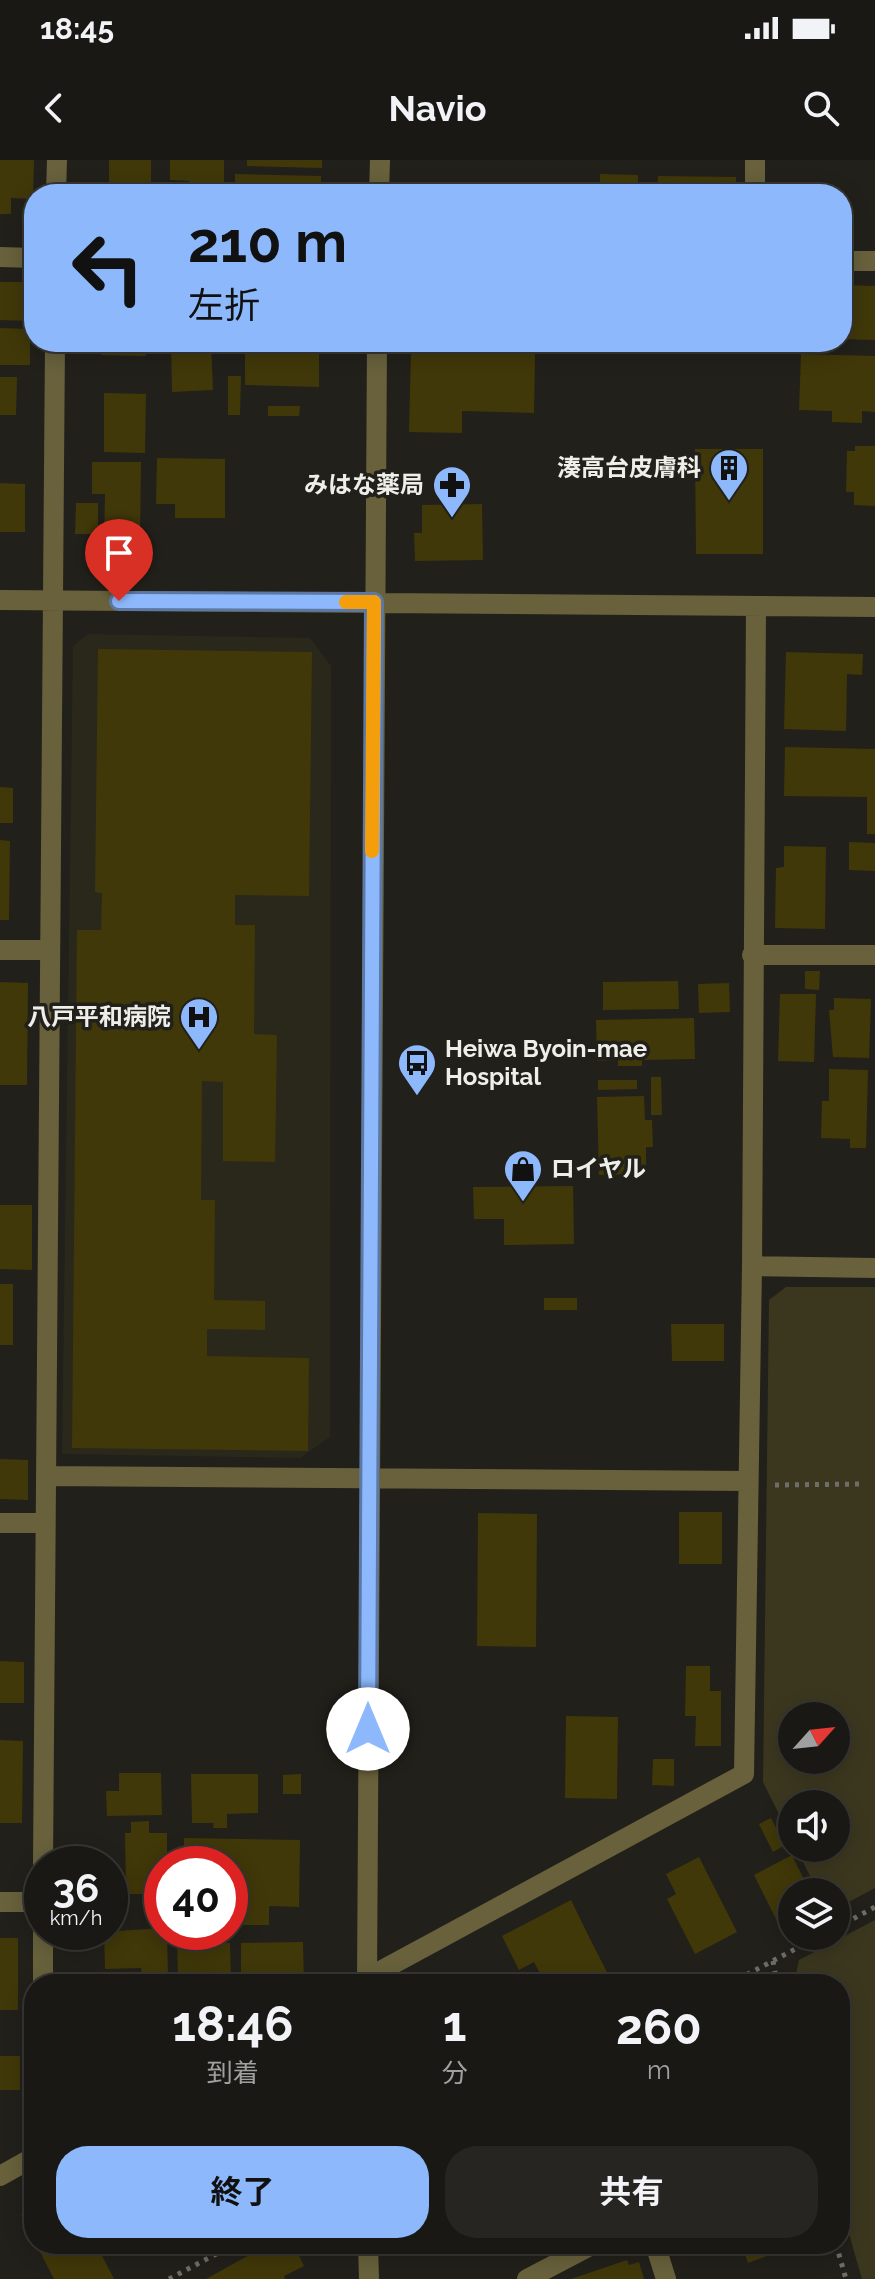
<!DOCTYPE html>
<html lang="ja">
<meta charset="utf-8">
<style>
:root{--surface:#1a1814;--page:#272522;--text:#f1f3f6;--muted:#9fa0a0;--line:#383734;--accent:#8db9fc}
body{margin:0;font-family:Raleway,"Noto Sans JP",sans-serif;background:var(--page);color:var(--text);height:100vh;display:flex;flex-direction:column;font-size:30px;white-space:nowrap}
*{box-sizing:border-box;margin:0}
p{font-size:26px;color:var(--muted)}
.icon{flex:none;width:44px;height:44px;fill:none;stroke:currentColor;stroke-width:2;stroke-linecap:round;stroke-linejoin:round}
.map{position:relative;flex:1;overflow:hidden}
.drawer{position:absolute;left:24px;top:1814px;width:826px;height:280px;display:flex;flex-direction:column;background:var(--surface);border-radius:32px;box-shadow:0 4px 20px #0003,0 0 0 2px var(--line)}
.drawer>*{flex:none}
.hud{position:absolute;left:24px;top:24px;width:828px;height:168px;border-radius:32px;box-shadow:0 4px 20px #0003,0 0 0 2px var(--line);background:#8db9fc;color:#111;overflow:hidden}
.needle{width:52px;rotate:63deg}
.fabs{position:absolute;left:778px;top:1542px;display:grid;gap:16px}
.fabs a{display:grid;place-items:center;width:72px;height:72px;border-radius:50%;background:var(--surface);box-shadow:0 4px 20px #0003,0 0 0 2px var(--line);font-size:40px}
.speed{position:absolute;left:24px;top:1686px;display:flex;gap:16px;font-size:40px;font-weight:700;text-align:center}
.speed>*{display:grid;place-content:center;width:104px;height:104px;border-radius:50%;background:var(--surface);box-shadow:0 4px 20px #0003,0 0 0 2px var(--line);line-height:1}
.speed small{font-size:20px;font-weight:400}
.speed .limit{border:12px solid #d22;background:#fff;color:#111}
.pin{position:absolute;display:grid;place-items:center;width:68px;height:68px;color:#fff;margin:-82px -34px;border-radius:50% 50% 50% 0;rotate:-45deg;box-shadow:0 0 8px #0007}
.pin .icon{rotate:45deg}
.me{position:absolute;width:88px;margin:-44px;rotate:0deg;stroke-linejoin:round;filter:drop-shadow(0 0 6px #0008)}
.turn{display:flex;align-items:center;gap:28px;height:168px;padding:0 32px;font-size:36px}
.turn .icon{width:104px;height:104px;stroke-width:2.5}
.turn b{display:block;font-size:56px;line-height:68px}
.eta{display:flex;justify-content:space-evenly;align-items:center;height:136px;text-align:center}
.eta b{font-size:48px;font-weight:700;line-height:56px}
.button{display:flex;gap:16px;margin-top:auto;padding:16px 32px}
.button a{flex:1;height:92px;border-radius:32px;background:var(--accent);color:#111;font-size:32px;font-weight:700;line-height:92px;text-align:center}
.button a+a{background:var(--page);color:var(--text)}
.status{display:flex;justify-content:space-between;align-items:center;height:56px;padding:0 40px;background:var(--surface);direction:ltr}
.status svg{height:22px;fill:currentColor}
header{display:flex;justify-content:space-between;align-items:center;height:104px;padding:0 32px;background:var(--surface);font-size:36px;font-weight:700}
.map>svg:first-child{display:block}
</style>
<div class="status"><b>18:45</b><svg viewBox="0 0 49 12"><path d="M0 12V9h3v3zM5 12V6h3v6zM10 12V3h3v9zM15 12V0h3v12zM26 1h20v11H26zM47 4h2v5h-2z"/></svg></div>
<header><svg class="icon" aria-label="back" viewBox="0 0 24 24"><path d="M15 5l-7 7 7 7"/></svg>Navio<svg class="icon" aria-label="search" viewBox="0 0 24 24"><circle cx="10" cy="10" r="6"/><path d="M15 15l6 6"/></svg></header>
<div class="map">
<svg width="875" height="2119" viewBox="0 0 875 2119">
<rect width="100%" height="100%" fill="#22201a"/>
<path fill="#2a281b" d="M88,474L310,478L331,506L330,1277L300,1298L62,1294L73,486Z"/>
<path fill="#3b371f" fill-rule="evenodd" d="M786,1127H875V1728L836,1749V1732H818L796,1688H836V1644H792V1680L763,1622L769,1140ZM792,1556H836V1600H792Z
M875,1760V2119H862L840,2043V1824H794L799,1800Z"/>
<path fill="#403809" d="M0,0H34L33,39L11,38V54H0Z
M109,0H151V26L109,25Z
M170,0H224V34H188L189,21L170,20Z
M247,0H322V8L247,6Z
M235,14L321,16V34H235Z
M600,14L638,15V34H600Z
M658,16L736,17V34H657Z
M0,122H32L31,161L0,160Z
M842,125L875,126V180L842,179Z
M0,168L30,169V205H0Z
M102,182H146V196L101,195Z
M171,182H211L213,230L172,232Z
M245,182H319V227L245,225Z
M411,191L535,194L534,253L462,251V273L409,272Z
M801,194L875,196V252L862,251V263L832,262V251L799,250Z
M228,216H241L240,255H228Z
M0,217H17L16,255H0Z
M104,233L146,234L145,293L104,292Z
M268,246H300L299,256H268Z
M855,286H875V346L854,345V332H846L847,291H855Z
M695,289H763V394H696Z
M157,298L225,299V358H175V344H156Z
M92,302H141L140,383H104L105,334H92Z
M0,323L25,324V372H0Z
M76,343H98V374H75Z
M482,344L483,400L415,401L414,373H422V345Z
M98,489L312,492L309,736L235,735V765H255L254,874L277,875L275,1002L223,1001V922L202,921L201,1040H215L214,1140L265,1141V1170L207,1169V1196L309,1198L308,1291L72,1288L77,770H101L102,733L95,732Z
M786,492L863,494L862,515L847,514L846,571L784,569Z
M785,587L875,589V674H867V637L784,636Z
M0,627L13,628V663H0Z
M0,680L10,681L9,760H0Z
M849,682L875,683V711L849,710Z
M784,686L826,687L825,769L775,768L776,708L784,707Z
M805,811H820L819,830L805,829Z
M678,821L679,849L603,850V822Z
M0,822L28,823L27,925H0Z
M729,823L730,852L699,853L698,824Z
M780,834H816L814,902L778,901Z
M834,838L871,839L869,898L833,897L829,850H834Z
M694,858L695,899L642,900V906H618V900L597,901L596,860Z
M829,909L868,910L866,988H850V979L821,978L822,941H829Z
M651,917H661L662,955H651Z
M598,920H637V929L598,930Z
M644,936L645,960H652L653,987H646V1014L599,1015L597,937Z
M573,1026L574,1084L504,1085V1059H474L473,1027Z
M0,1045H32V1110L0,1109Z
M0,1124H13V1185H0Z
M544,1138H577V1150H544Z
M671,1164H724V1201H672Z
M0,1299L28,1300V1340L0,1339Z
M679,1352H722V1404H679Z
M478,1353L537,1354L536,1487L477,1486Z
M0,1501L24,1502V1543H0Z
M686,1506H710V1531H721V1586H695L696,1556H685Z
M566,1556L618,1557L617,1639L565,1638Z
M0,1580L23,1581L22,1663H0Z
M653,1599H674V1626L652,1625Z
M119,1613H161L162,1655L107,1656L106,1631H119Z
M191,1614H258V1653L227,1654V1668H213L214,1663H192Z
M301,1614V1634H283V1615Z
M771,1658L785,1685L773,1692L759,1664Z
M149,1661V1673H167V1704H162V1734H126L125,1673H131V1662Z
M184,1678L300,1680L299,1747L269,1746V1765H230V1704H184Z
M792,1695L810,1732H792V1759L779,1765L754,1715Z
M699,1697L737,1772L695,1794L667,1739L676,1734L666,1714Z
M571,1740L588,1775L613,1824H537L535,1820L542,1817L534,1802L519,1810L502,1776Z
M162,1768V1772H167L168,1816H160V1822H142L141,1808L105,1809L104,1772Z
M0,1778H18V1850H0Z
M303,1782L304,1823L241,1824V1783Z
M177,1783H230L231,1824H200V1814H178Z
M0,1896H20V1930H0Z
M34,2049V2080L21,2055Z
M36,2084H96L114,2119H54Z
M269,2084H293L304,2106L284,2116L285,2119H206Z
M741,2084H786L773,2089L775,2093L748,2103Z
M627,2100L629,2105L639,2102L644,2119H571Z"/>
<g fill="none" stroke-linecap="round" stroke-linejoin="round">
<path stroke="#6f6d68" stroke-width="5" stroke-dasharray="4 6" stroke-linecap="butt" d="M775,1325L862,1324
M836,1768L875,1747
M773,1801L777,1824
M729,1824L820,1776
M836,2084L846,2119
M169,2119L235,2084"/>
<path stroke="#68613c" stroke-width="20" d="M56,34L57,0
M379,34L380,0
M755,34V0
M0,97L34,98
M842,101H875
M0,440L875,447
M0,790H50
M752,795H875
M752,1106L875,1108
M46,1316L748,1321
M0,1363H44
M43,1704L55,182
M0,1742H42
M43,1772V1824
M360,1822L744,1614L752,1106L756,446
M367,1824L377,182
M0,2016L34,1997
M368,2084L369,2119
M655,2084L666,2119
M527,2119L594,2084"/>
</g>
<g fill="none" stroke-linecap="round" stroke-linejoin="round">
<defs>
<path id="route" d="M119,441L374,442L368,1569"/>
</defs>
<use href="#route" stroke="#5c78a4" stroke-width="20"/>
<use href="#route" stroke="#8db9fc" stroke-width="14"/>
<path stroke="#f59e0b" stroke-width="14" d="M346,442H374L372,691"/>
</g>
<defs>
<symbol id="building-pin" viewBox="-11 -11 22 30"><path d="M0 17L-7.5 6A9.5 9.5 0 1 1 7.5 6Z" fill="#8db9fc" stroke="#22201a"/><path d="M-4-6H4V6H1V3H-1V6H-4ZM-2.5-4.3h1.7v1.8h-1.7ZM.8-4.3h1.7v1.8H.8ZM-2.5-1h1.7V.8h-1.7ZM.8-1h1.7V.8H.8Z" fill="#111"/></symbol>
<symbol id="pharmacy-pin" viewBox="-11 -11 22 30"><path d="M0 17L-7.5 6A9.5 9.5 0 1 1 7.5 6Z" fill="#8db9fc" stroke="#22201a"/><path d="M-2-6h4v4h4v4h-4v4h-4v-4h-4v-4h4Z" fill="#111"/></symbol>
<symbol id="hospital-pin" viewBox="-11 -11 22 30"><path d="M0 17L-7.5 6A9.5 9.5 0 1 1 7.5 6Z" fill="#8db9fc" stroke="#22201a"/><path d="M-5-5h3v3.5h4V-5h3V5h-3V1.5h-4V5h-3Z" fill="#111"/></symbol>
<symbol id="bus-pin" viewBox="-11 -11 22 30"><path d="M0 17L-7.5 6A9.5 9.5 0 1 1 7.5 6Z" fill="#8db9fc" stroke="#22201a"/><path d="M-5-6H5V4H4V6H2V4H-2V6H-4V4H-5ZM-3.5-4V0h7V-4ZM-3.5 1.2v1.5H-2V1.2ZM2 1.2v1.5H3.5V1.2Z" fill="#111"/></symbol>
<symbol id="shop-pin" viewBox="-11 -11 22 30"><path d="M0 17L-7.5 6A9.5 9.5 0 1 1 7.5 6Z" fill="#8db9fc" stroke="#22201a"/><path d="M-5-2.5h2.3a2.7 3.5 0 0 1 5.4 0H5L5.5 6h-11ZM-1.5-2.5h3a1.5 2.3 0 0 0-3 0Z" fill="#111"/></symbol>
</defs>
<g fill-rule="evenodd">
<use href="#building-pin" x="707" y="286" width="44" height="60"/>
<use href="#pharmacy-pin" x="430" y="303" width="44" height="60"/>
<use href="#hospital-pin" x="177" y="835" width="44" height="60"/>
<use href="#bus-pin" x="395" y="881" width="44" height="60"/>
<use href="#shop-pin" x="501" y="987" width="44" height="60"/>
</g>
<g text-anchor="middle" stroke-width="7" stroke-linejoin="round" paint-order="stroke">
<g font-size="24" font-weight="bold" fill="#efefea" stroke="#22201a" text-anchor="end">
<text x="701" y="316">湊高台皮膚科</text>
<text x="424" y="333">みはな薬局</text>
<text x="171" y="865">八戸平和病院</text>
<text x="445" y="897" text-anchor="start">Heiwa Byoin-mae<tspan x="445" dy="28">Hospital</tspan></text>
<text x="551" y="1017" text-anchor="start">ロイヤル</text>
</g>
</g>
</svg>
<div class="fabs">
<a><svg class="needle" viewBox="-14 -14 28 28"><path d="M0-13l5 13h-10z" fill="#e53935"/><path d="M0 13l5-13h-10z" fill="#9fa0a0"/></svg></a>
<a><svg class="icon" aria-label="sound" viewBox="0 0 24 24"><path d="M4 9h4l5-4v14l-5-4H4zM17 9q2 3 0 6"/></svg></a>
<a><svg class="icon" aria-label="layers" viewBox="0 0 24 24"><path d="M12 4l9 5-9 5-9-5zM3 14l9 5 9-5"/></svg></a>
</div>
<div class="speed"><div>36<small>km/h</small></div><div class="limit">40</div></div>
<div class="pin" style="left:119px;top:441px;background:#d93025"><svg class="icon" aria-label="arrive" viewBox="0 0 24 24"><path d="M6 21V4h12l-3 4 3 4H6"/></svg></div>
<svg class="me" style="left:368px;top:1569px" viewBox="-20 -20 40 40"><circle r="19" fill="#fff"/><path d="M0-13L10 11 0 6-10 11z" fill="#8db9fc"/></svg>
<div class="hud">
<div class="turn"><svg class="icon" aria-label="left" viewBox="0 0 24 24"><path d="M17 20v-9H6M10 6l-5 5 5 5"/></svg><div><b>210 m</b>左折</div></div>
</div>
<section class="drawer">
<div class="eta">
<div><b>18:46</b><p>到着</p></div>
<div><b>1</b><p>分</p></div>
<div><b>260</b><p>m</p></div>
</div>
<div class="button"><a>終了</a><a>共有</a></div>
</section>
</div>
